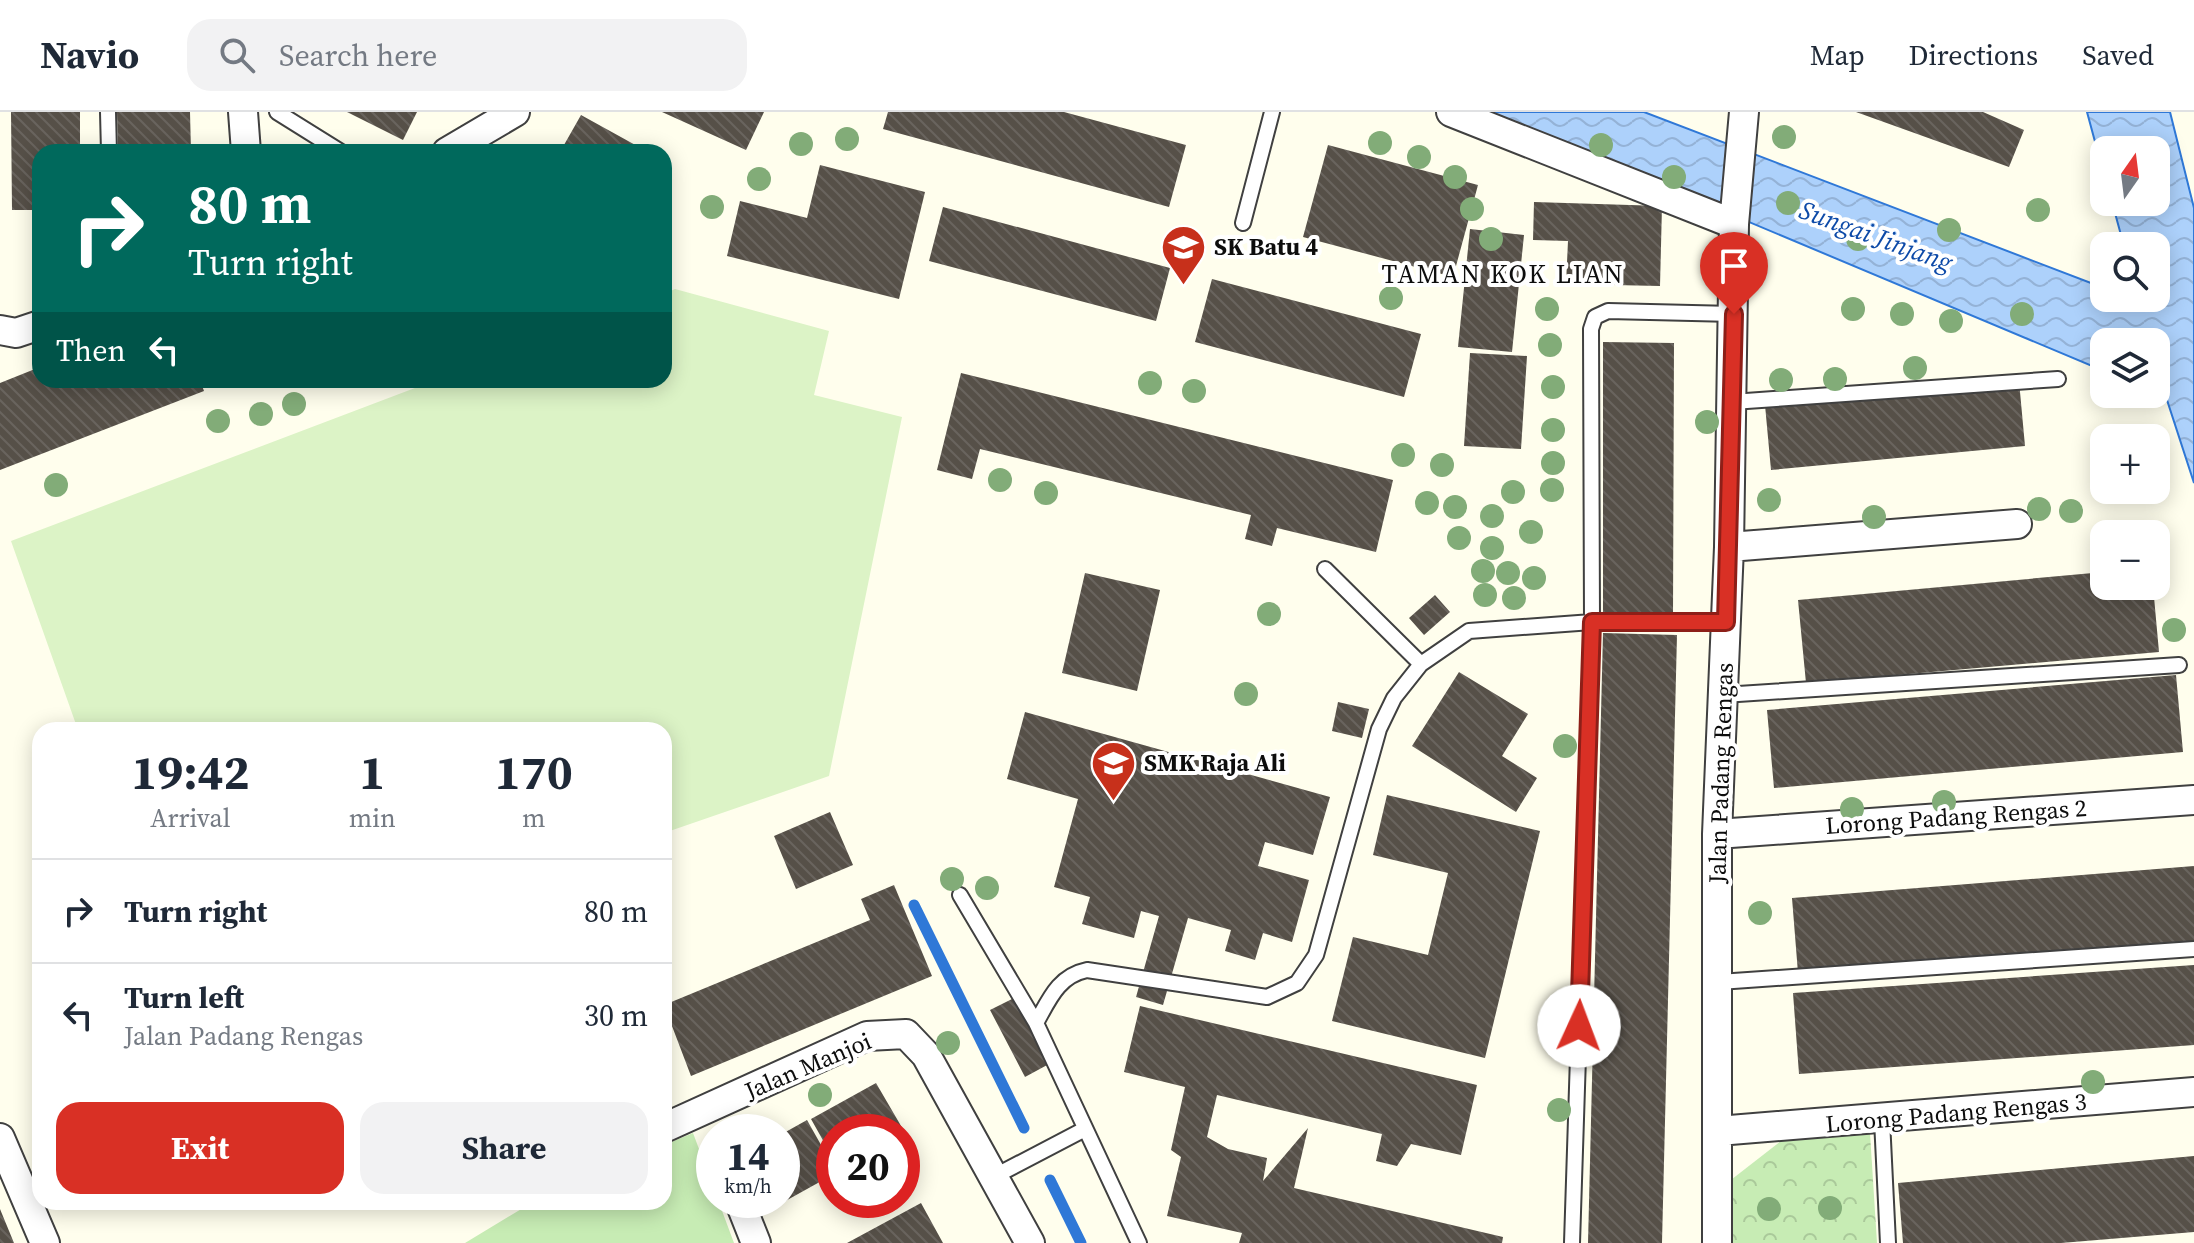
<!DOCTYPE html>
<meta charset="utf-8">
<style>
:root{--surface:#fff;--page:#f2f2f3;--text:#1f2937;--muted:#747a83;--line:#e0e1e3;--accent:#d93025}
body{margin:0;font-family:"Source Serif 4",serif;background:var(--page);color:var(--text);height:100vh;display:flex;flex-direction:column;font-size:30px;white-space:nowrap}
*{box-sizing:border-box;margin:0}
p{font-size:26px;color:var(--muted)}
.icon{flex:none;width:44px;height:44px;fill:none;stroke:currentColor;stroke-width:2;stroke-linecap:round;stroke-linejoin:round}
.map{position:relative;flex:1;overflow:hidden}
.details{position:absolute;left:32px;top:610px;width:640px;height:488px;display:flex;flex-direction:column;background:var(--surface);border-radius:24px;box-shadow:0 4px 20px #0003}
.details>*{flex:none}
.banner{position:absolute;left:32px;top:32px;width:640px;height:244px;border-radius:24px;box-shadow:0 4px 20px #0003;background:#00695c;color:#fff;overflow:hidden}
.needle{width:52px;rotate:14deg}
.fabs{position:absolute;left:2090px;top:24px;display:grid;gap:16px}
.fabs a{display:grid;place-items:center;width:80px;height:80px;border-radius:16px;background:var(--surface);box-shadow:0 4px 20px #0003;font-size:40px}
.speed{position:absolute;left:696px;top:1002px;display:flex;gap:16px;font-size:40px;font-weight:700;text-align:center}
.speed>*{display:grid;place-content:center;width:104px;height:104px;border-radius:50%;background:var(--surface);box-shadow:0 4px 20px #0003;line-height:1}
.speed small{font-size:20px;font-weight:400}
.speed .limit{border:12px solid #d22;background:#fff;color:#111}
.pin{position:absolute;display:grid;place-items:center;width:68px;height:68px;color:#fff;margin:-82px -34px;border-radius:50% 50% 50% 0;rotate:-45deg;box-shadow:0 0 8px #0007}
.pin .icon{rotate:45deg}
.me{position:absolute;width:88px;margin:-44px;rotate:2deg;stroke-linejoin:round;filter:drop-shadow(0 0 6px #0008)}
.turn{display:flex;align-items:center;gap:28px;height:168px;padding:0 24px;font-size:36px}
.turn .icon{width:104px;height:104px;stroke-width:2.5}
.turn b{display:block;font-size:56px;line-height:68px}
.then{display:flex;align-items:center;height:76px;padding:0 24px;background:#0003;gap:16px;font-size:30px}
.eta{display:flex;justify-content:space-evenly;align-items:center;height:136px;text-align:center}
.eta b{font-size:48px;font-weight:700;line-height:56px}
.primary-button{display:flex;gap:16px;margin-top:auto;padding:16px 24px}
.primary-button a{flex:1;height:92px;border-radius:24px;background:var(--accent);color:#fff;font-size:32px;font-weight:700;line-height:92px;text-align:center}
.primary-button a+a{background:var(--page);color:var(--text)}
ul{padding:0;list-style:none}
li{display:flex;align-items:center;gap:24px;height:104px;padding:0 24px;border-top:2px solid var(--line)}
li div{flex:1}
li b{display:block;font-size:30px}
li em{font-style:normal}
header{display:flex;align-items:center;gap:48px;box-sizing:border-box;height:112px;padding:0 40px;background:var(--surface);border-bottom:2px solid var(--line)}
header strong{font-size:38px}
nav{display:flex;gap:44px;margin-inline-start:auto;font-size:28px}
.search{width:560px;height:72px;background:var(--page);display:flex;align-items:center;gap:20px;box-sizing:border-box;padding:0 28px;border-radius:24px;color:var(--muted);font-size:30px}
.map>svg:first-child{display:block}
</style>
<header>
<strong>Navio</strong>
<div class="search"><svg class="icon" aria-label="search" viewBox="0 0 24 24"><circle cx="10" cy="10" r="6"/><path d="M15 15l6 6"/></svg>Search here</div>
<nav><a>Map</a><a>Directions</a><a>Saved</a></nav>
</header>
<div class="map">
<svg width="2194" height="1131" viewBox="0 0 2194 1131">
<defs>
<pattern id="park-crowns" width="20" height="18" patternUnits="userSpaceOnUse" patternTransform="scale(2)"><rect width="20" height="18" fill="#c7ecb4"/><path d="M2 6a3 3 0 1 1 6 0M12 15a3 3 0 1 1 6 0" fill="none" stroke="#aac99a"/></pattern>
<pattern id="water-waves" width="16" height="10" patternUnits="userSpaceOnUse" patternTransform="scale(2)"><rect width="16" height="10" fill="#add1fb"/><path d="M0 5q4-4 8 0t8 0" fill="none" stroke="#94b2d6"/></pattern>
<pattern id="building-back-hatch" width="6" height="6" patternUnits="userSpaceOnUse" patternTransform="scale(2)"><rect width="6" height="6" fill="#565048"/><path d="M-1 5l2 2M0 0l6 6M5-1l2 2" fill="none" stroke="#69645e"/></pattern>
</defs>
<rect width="100%" height="100%" fill="#fffeed"/>
<path fill="url(#park-crowns)" d="M1870,1021L1877,1131H1727V1071L1781,1029Z"/>
<path fill="#c7ecb4" d="M693,1021L714,1077V1088H718L734,1131H465L533,1090H664V1033Z"/>
<path fill="#dcf3c6" d="M675,177L829,219L814,283L902,305L829,664L664,721V618H78L11,429L436,268H664V182Z"/>
<path fill="url(#water-waves)" stroke="#2f78d7" stroke-width="2" d="M1487,0H1644L2104,176V186L2138,189V186H2156V134H2124L2112,90H2156V38H2104V63L2087,0H2170L2194,96V371L2166,285L2156,280V230H2104V259Z"/>
<g fill="none" stroke-linecap="round" stroke-linejoin="round">
<path stroke="#2f78d7" stroke-width="11" d="M914,793L1024,1016
M1050,1068L1081,1131"/>
</g>
<path fill="url(#building-back-hatch)" d="M11,0H80V40H40V98H12Z
M117,0H190L191,40H118Z
M347,0H417L403,28Z
M662,0H764L746,38Z
M888,0H1064L1186,33L1169,95L883,17Z
M1856,0H1983L2024,18L2009,55Z
M581,3L648,40H560Z
M1328,33L1478,73L1453,165L1303,125Z
M820,53L925,80L899,187L727,144L740,89L807,106Z
M1534,90L1662,94L1660,174L1566,172L1568,129L1533,128Z
M943,95L1170,156L1156,209L929,149Z
M1470,117L1524,123L1512,240L1458,235Z
M1212,167L1421,222L1404,285L1195,230Z
M1603,230L1674,231L1673,504H1603Z
M1470,241L1527,244L1521,337L1464,334Z
M40,255V268H200L204,279L0,358V271Z
M961,261L1393,368L1376,440L1277,416L1272,434L1245,427L1251,403L980,337L972,367L937,358Z
M2019,269L2025,334L1771,358L1765,293Z
M2104,460V474H2153L2159,540L1806,571L1798,488Z
M1085,461L1160,478L1137,579L1062,561Z
M1435,483L1450,500L1424,523L1409,506Z
M1603,521L1677,523L1662,1131H1588Z
M1459,560L1528,602L1502,644L1537,666L1516,700L1412,634Z
M2176,563L2183,640L1774,676L1767,598Z
M1338,590L1369,597L1362,626L1332,619Z
M1025,600L1330,685L1313,743L1265,730L1258,754L1309,768L1292,830L1263,821L1255,848L1225,839L1231,818L1188,806L1163,893L1136,885L1159,804L1141,799L1134,826L1082,812L1090,785L1054,775L1078,687L1007,667Z
M1387,683L1540,719L1485,946L1332,909L1353,825L1428,843L1448,761L1373,743Z
M830,700L853,753L796,777L774,724Z
M2194,754V830L1798,861L1792,786Z
M894,773L932,864L691,964L664,893L870,808L861,787Z
M2194,853V933L1799,962L1793,881Z
M1014,886L1049,952L1025,965L990,898Z
M1140,894L1477,973L1461,1043L1411,1032L1397,1054L1376,1049L1382,1022L1217,983L1207,1025L1228,1037L1267,1046L1263,1069L1308,1016L1294,1076L1503,1125L1502,1131H1239L1242,1121L1167,1104L1181,1045L1171,1038L1185,975L1124,960Z
M876,971L904,1019L834,1020V1048L811,1007Z
M807,1008L834,1056V1062L780,1092L782,1022Z
M2194,1044V1120L2061,1131H1903L1898,1071Z
M921,1091L943,1131H847Z
M0,1097L14,1131H0Z"/>
<g fill="none" stroke-linecap="round" stroke-linejoin="round">
<defs>
<path id="lane" d="M108,0L109,40
M277,0L341,40
M1243,111L1272,0
M1732,290L2058,267
M1325,457L1421,552
M1723,583L2179,553
M960,783L1036,911
M1719,870L2194,837
M1882,1008L1888,1131
M995,1064L1085,1017
M1139,1131L1036,911C1049,888 1058,864 1087,858L1267,885L1297,871L1316,843L1379,617L1394,586L1421,552L1469,519L1592,510H1726
M1572,1131L1592,510L1591,217L1595,205L1608,199L1734,202"/>
<path id="street" d="M243,0L246,40
M1451,0L1734,112
M447,40L515,0
M0,218L16,221L40,213
M1729,435L2017,412
M1717,722L2194,688
M664,1016L867,924L906,922L926,943L1030,1131
M1718,1019L2194,980
M0,1026L45,1131
M739,1088L756,1131
M1717,1131V722L1729,435L1734,112L1744,0"/>
</defs>
<use href="#lane" stroke="#404040" stroke-width="18"/>
<use href="#street" stroke="#404040" stroke-width="32"/>
<use href="#lane" stroke="#fff" stroke-width="14"/>
<use href="#street" stroke="#fff" stroke-width="28"/>
</g>
<g fill="#82ac78">
<circle cx="1784" cy="25" r="12"/>
<circle cx="847" cy="27" r="12"/>
<circle cx="1380" cy="31" r="12"/>
<circle cx="801" cy="32" r="12"/>
<circle cx="1601" cy="33" r="12"/>
<circle cx="1419" cy="45" r="12"/>
<circle cx="1455" cy="65" r="12"/>
<circle cx="1674" cy="65" r="12"/>
<circle cx="759" cy="67" r="12"/>
<circle cx="1788" cy="91" r="12"/>
<circle cx="712" cy="95" r="12"/>
<circle cx="1472" cy="97" r="12"/>
<circle cx="2038" cy="98" r="12"/>
<circle cx="1949" cy="118" r="12"/>
<circle cx="1491" cy="127" r="12"/>
<circle cx="1858" cy="127" r="12"/>
<circle cx="1391" cy="186" r="12"/>
<circle cx="1547" cy="197" r="12"/>
<circle cx="1853" cy="197" r="12"/>
<circle cx="1902" cy="202" r="12"/>
<circle cx="2022" cy="202" r="12"/>
<circle cx="1951" cy="209" r="12"/>
<circle cx="1550" cy="233" r="12"/>
<circle cx="1915" cy="256" r="12"/>
<circle cx="1835" cy="267" r="12"/>
<circle cx="1781" cy="268" r="12"/>
<circle cx="1150" cy="271" r="12"/>
<circle cx="1553" cy="275" r="12"/>
<circle cx="1194" cy="279" r="12"/>
<circle cx="294" cy="292" r="12"/>
<circle cx="261" cy="302" r="12"/>
<circle cx="218" cy="309" r="12"/>
<circle cx="1707" cy="310" r="12"/>
<circle cx="1553" cy="318" r="12"/>
<circle cx="1403" cy="343" r="12"/>
<circle cx="1553" cy="351" r="12"/>
<circle cx="1442" cy="353" r="12"/>
<circle cx="1000" cy="368" r="12"/>
<circle cx="56" cy="373" r="12"/>
<circle cx="1552" cy="378" r="12"/>
<circle cx="1513" cy="380" r="12"/>
<circle cx="1046" cy="381" r="12"/>
<circle cx="1769" cy="388" r="12"/>
<circle cx="1427" cy="391" r="12"/>
<circle cx="1455" cy="395" r="12"/>
<circle cx="2039" cy="397" r="12"/>
<circle cx="2071" cy="399" r="12"/>
<circle cx="1492" cy="404" r="12"/>
<circle cx="1874" cy="405" r="12"/>
<circle cx="1531" cy="420" r="12"/>
<circle cx="1459" cy="426" r="12"/>
<circle cx="1492" cy="436" r="12"/>
<circle cx="1483" cy="459" r="12"/>
<circle cx="1508" cy="461" r="12"/>
<circle cx="1534" cy="466" r="12"/>
<circle cx="1485" cy="483" r="12"/>
<circle cx="1514" cy="486" r="12"/>
<circle cx="1269" cy="502" r="12"/>
<circle cx="2174" cy="518" r="12"/>
<circle cx="1246" cy="582" r="12"/>
<circle cx="1565" cy="634" r="12"/>
<circle cx="1944" cy="690" r="12"/>
<circle cx="1852" cy="697" r="12"/>
<circle cx="952" cy="767" r="12"/>
<circle cx="987" cy="776" r="12"/>
<circle cx="1760" cy="801" r="12"/>
<circle cx="1564" cy="904" r="12"/>
<circle cx="948" cy="931" r="12"/>
<circle cx="2093" cy="970" r="12"/>
<circle cx="820" cy="983" r="12"/>
<circle cx="1559" cy="998" r="12"/>
<circle cx="1830" cy="1096" r="12"/>
<circle cx="1769" cy="1097" r="12"/>
</g>
<g fill="none" stroke-linecap="round" stroke-linejoin="round">
<defs>
<path id="route" d="M1579,914L1592,510H1726L1734,202"/>
</defs>
<use href="#route" stroke="#8d1f18" stroke-width="20"/>
<use href="#route" stroke="#d93025" stroke-width="14"/>
</g>
<defs>
<symbol id="school-pin" viewBox="-11 -11 22 30"><path d="M0 17L-7.5 6A9.5 9.5 0 1 1 7.5 6Z" fill="#c7301b" stroke="#fff"/><path d="M0-5L7-2L0 1L-7-2ZM-4 1L0 2.5L4 1V4Q0 6-4 4Z" fill="#fff"/></symbol>
</defs>
<g fill-rule="evenodd">
<use href="#school-pin" x="1158" y="110" width="51" height="69"/>
<use href="#school-pin" x="1088" y="626" width="51" height="69"/>
</g>
<g text-anchor="middle" stroke-width="8" stroke-linejoin="round" paint-order="stroke">
<g font-size="24" font-weight="bold" fill="#0d0d0d" stroke="#fff" text-anchor="start">
<text x="1214" y="143">SK Batu 4</text>
<text x="1144" y="659">SMK Raja Ali</text>
</g>
<g font-size="24" fill="#0d0d0d" stroke="#fff">
<text transform="translate(1721 661) rotate(-88)" y="8">Jalan Padang Rengas</text>
<text transform="translate(1956 705) rotate(-4)" y="8">Lorong Padang Rengas 2</text>
<text transform="translate(808 954) rotate(-23)" y="8">Jalan Manjoi</text>
<text transform="translate(1956 1001) rotate(-5)" y="8">Lorong Padang Rengas 3</text>
</g>
<g font-size="26" font-style="italic" fill="#0d4aa8" stroke="#fff">
<text transform="translate(1876 124) rotate(20)" y="9">Sungai Jinjang</text>
</g>
<g font-size="26" letter-spacing="2" fill="#0d0d0d" stroke="#fff">
<text x="1503" y="171">TAMAN KOK LIAN</text>
</g>
</g>
</svg>
<div class="fabs">
<a><svg class="needle" viewBox="-14 -14 28 28"><path d="M0-13l5 13h-10z" fill="#e53935"/><path d="M0 13l5-13h-10z" fill="#747a83"/></svg></a>
<a><svg class="icon" aria-label="search" viewBox="0 0 24 24"><circle cx="10" cy="10" r="6"/><path d="M15 15l6 6"/></svg></a>
<a><svg class="icon" aria-label="layers" viewBox="0 0 24 24"><path d="M12 4l9 5-9 5-9-5zM3 14l9 5 9-5"/></svg></a>
<a>+</a>
<a>−</a>
</div>
<div class="speed"><div>14<small>km/h</small></div><div class="limit">20</div></div>
<div class="pin" style="left:1734px;top:202px;background:#d93025"><svg class="icon" aria-label="arrive" viewBox="0 0 24 24"><path d="M6 21V4h12l-3 4 3 4H6"/></svg></div>
<svg class="me" style="left:1579px;top:914px" viewBox="-20 -20 40 40"><circle r="19" fill="#fff"/><path d="M0-13L10 11 0 6-10 11z" fill="#d93025"/></svg>
<div class="banner">
<div class="turn"><svg class="icon" aria-label="right" viewBox="0 0 24 24"><path d="M7 20v-9h11M14 6l5 5-5 5"/></svg><div><b>80 m</b>Turn right</div></div>
<div class="then">Then<svg class="icon" aria-label="left" viewBox="0 0 24 24"><path d="M17 20v-9H6M10 6l-5 5 5 5"/></svg></div>
</div>
<section class="details">
<div class="eta">
<div><b>19:42</b><p>Arrival</p></div>
<div><b>1</b><p>min</p></div>
<div><b>170</b><p>m</p></div>
</div>
<ul>
<li><svg class="icon" aria-label="right" viewBox="0 0 24 24"><path d="M7 20v-9h11M14 6l5 5-5 5"/></svg><div><b>Turn right</b></div><em>80 m</em></li>
<li><svg class="icon" aria-label="left" viewBox="0 0 24 24"><path d="M17 20v-9H6M10 6l-5 5 5 5"/></svg><div><b>Turn left</b><p>Jalan Padang Rengas</p></div><em>30 m</em></li>
</ul>
<div class="primary-button"><a>Exit</a><a>Share</a></div>
</section>
</div>
